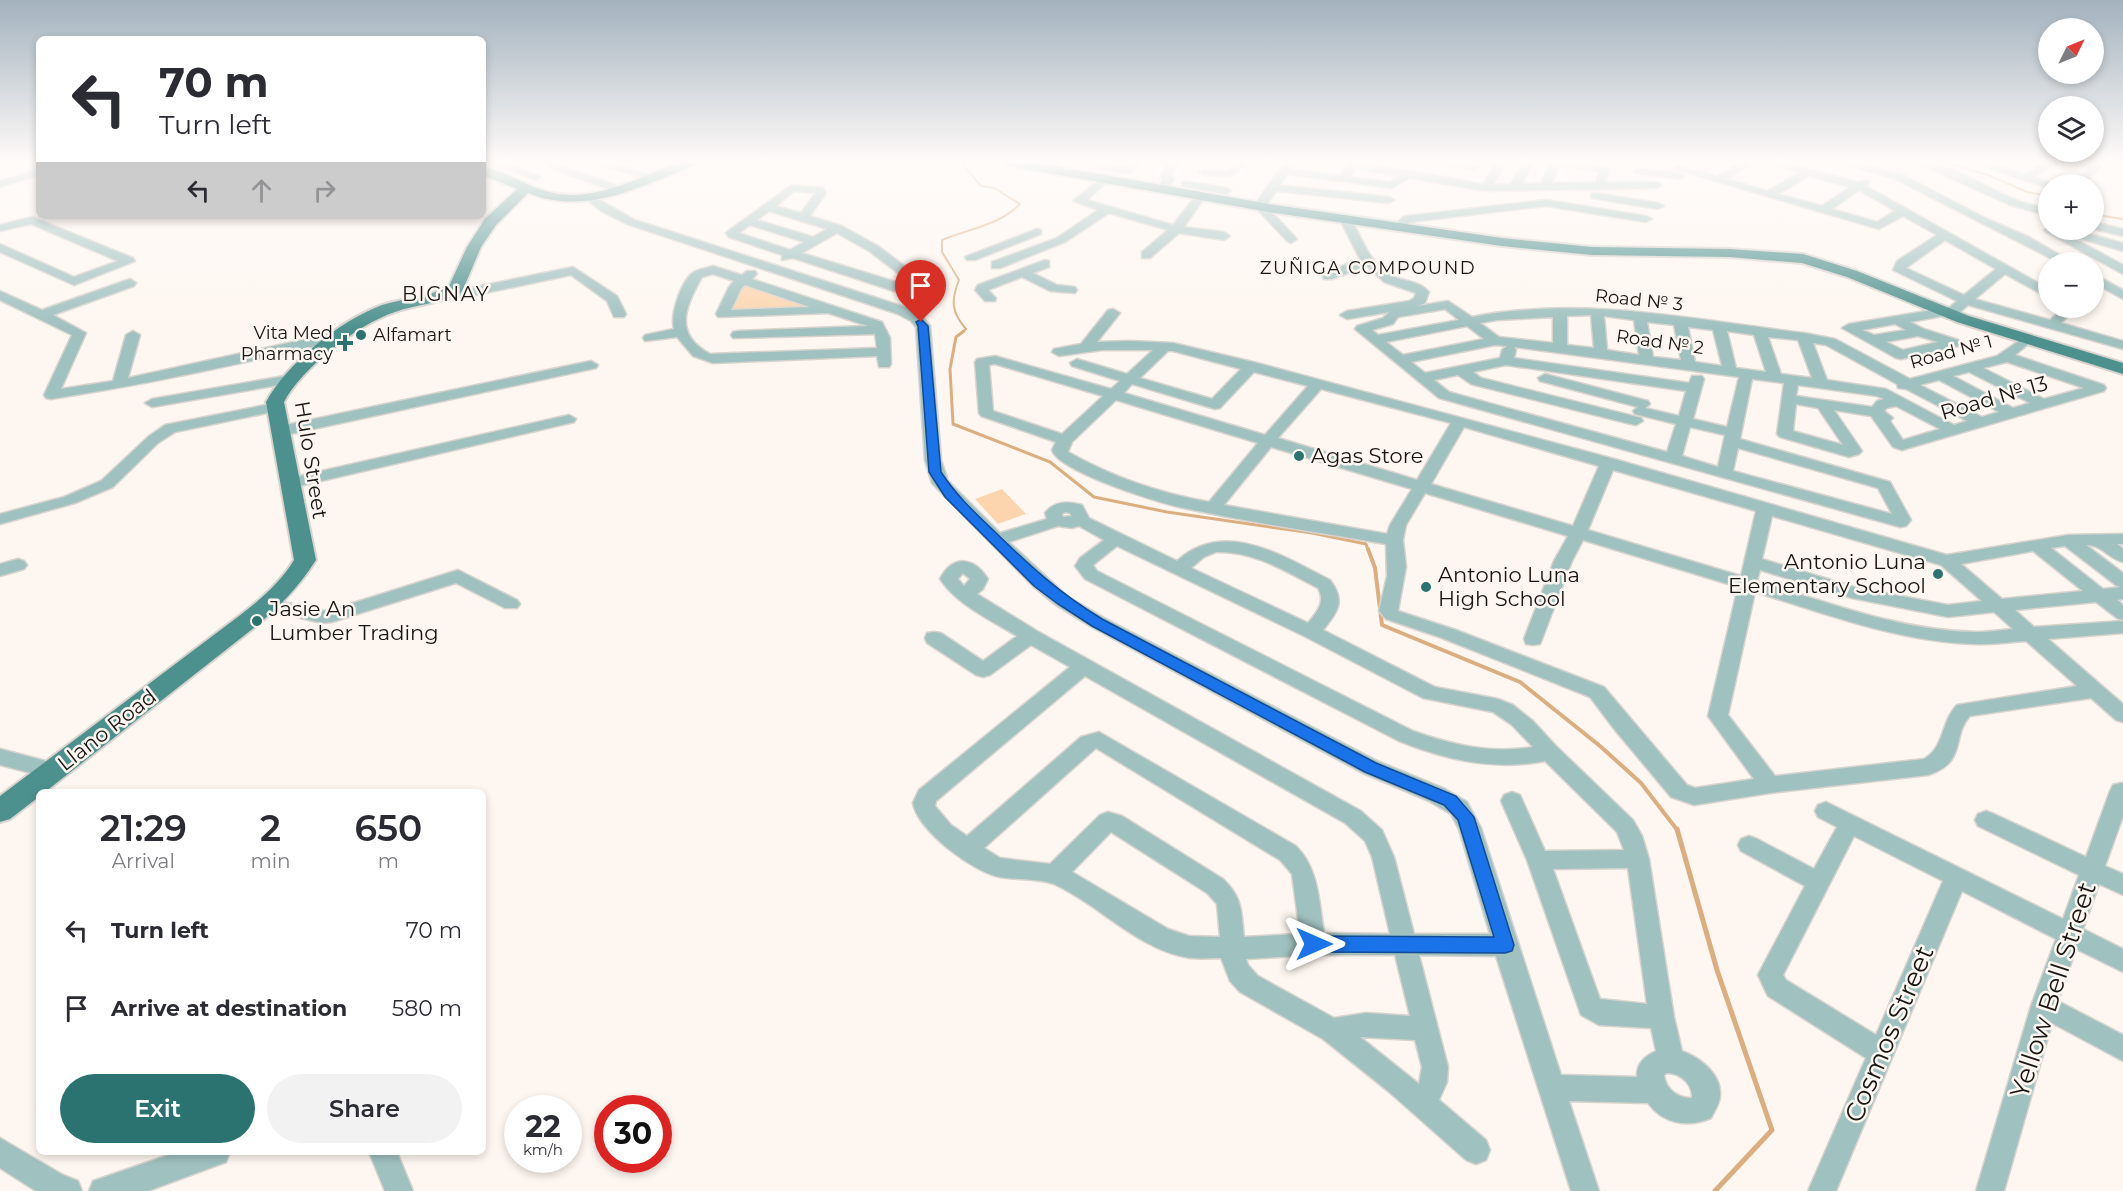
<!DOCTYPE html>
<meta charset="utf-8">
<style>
:root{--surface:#fff;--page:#f2f2f3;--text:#2b2b33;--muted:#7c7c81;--accent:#2a7370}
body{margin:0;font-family:Montserrat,sans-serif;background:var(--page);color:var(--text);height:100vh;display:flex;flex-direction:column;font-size:22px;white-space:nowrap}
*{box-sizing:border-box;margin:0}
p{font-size:20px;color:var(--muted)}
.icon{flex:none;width:33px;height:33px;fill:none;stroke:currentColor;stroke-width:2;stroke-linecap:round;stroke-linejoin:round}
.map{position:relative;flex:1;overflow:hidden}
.side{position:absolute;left:36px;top:789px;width:450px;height:366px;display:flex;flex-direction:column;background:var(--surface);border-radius:9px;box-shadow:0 3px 9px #0003}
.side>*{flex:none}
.hud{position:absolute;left:36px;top:36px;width:450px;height:183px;border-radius:9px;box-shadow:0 3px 9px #0003;background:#fff;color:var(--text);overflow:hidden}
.needle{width:39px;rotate:47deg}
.fabs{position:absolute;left:2038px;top:18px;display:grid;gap:12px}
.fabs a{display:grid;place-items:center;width:66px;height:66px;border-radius:50%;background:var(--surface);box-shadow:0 3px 9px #0003;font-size:30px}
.speed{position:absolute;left:504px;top:1095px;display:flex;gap:12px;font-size:30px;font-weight:700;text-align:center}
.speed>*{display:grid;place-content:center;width:78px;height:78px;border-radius:50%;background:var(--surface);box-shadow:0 3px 9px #0003;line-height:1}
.speed small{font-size:15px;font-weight:400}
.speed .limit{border:9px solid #d22;background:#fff;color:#111}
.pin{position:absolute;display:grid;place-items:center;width:51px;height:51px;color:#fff;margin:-62px -26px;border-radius:50% 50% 50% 0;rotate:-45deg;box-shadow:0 0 6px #0007}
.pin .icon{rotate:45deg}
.me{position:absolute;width:66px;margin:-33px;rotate:90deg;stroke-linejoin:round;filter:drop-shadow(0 0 4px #0008)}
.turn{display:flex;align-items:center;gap:21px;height:126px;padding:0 24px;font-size:27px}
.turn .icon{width:78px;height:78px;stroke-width:2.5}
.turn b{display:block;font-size:42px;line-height:51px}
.lanes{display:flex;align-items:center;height:57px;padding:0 24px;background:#0003;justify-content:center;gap:30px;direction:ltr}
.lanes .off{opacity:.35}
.eta{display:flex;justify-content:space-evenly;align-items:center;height:102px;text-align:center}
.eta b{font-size:36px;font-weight:600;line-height:42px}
.action{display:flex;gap:12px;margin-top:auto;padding:12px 24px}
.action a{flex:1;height:69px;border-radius:36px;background:var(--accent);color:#fff;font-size:24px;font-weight:600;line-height:69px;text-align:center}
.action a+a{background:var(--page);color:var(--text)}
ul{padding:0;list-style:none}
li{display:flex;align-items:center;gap:18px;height:78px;padding:0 24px}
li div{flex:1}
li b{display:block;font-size:22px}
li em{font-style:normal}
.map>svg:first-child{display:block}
</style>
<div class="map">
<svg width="2123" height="1191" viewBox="0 0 2123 1191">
<rect width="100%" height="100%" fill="#fef7f1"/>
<path fill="#fcd5ae" d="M742,280L824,309L727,312Z
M1002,489L1026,514L998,524L975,499Z"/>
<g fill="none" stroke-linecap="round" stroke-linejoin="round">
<path stroke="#dcae7f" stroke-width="2" d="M961,162L981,186L994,188L1020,204C1000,225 968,229 942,240V252L959,280C951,300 951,312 966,329L962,332
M1943,162L1988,175L2027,192L2049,196
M2094,211L2103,216L2123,219"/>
<path stroke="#dcae7f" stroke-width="3" d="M964,331L956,337L950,369L953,424L1050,462L1094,497L1167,512L1312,533L1366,544L1368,550"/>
<path stroke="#dcae7f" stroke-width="4" d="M1368,549L1375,568L1382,625L1520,682L1600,746L1641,783L1678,831"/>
<path stroke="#dcae7f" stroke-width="5" d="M1677,829L1717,970L1772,1130L1715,1191"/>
<defs>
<path id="minor" d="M491,162H506L541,177L536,180L532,179Z
M589,162H606L658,177L653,180Z
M1099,162H1110L1108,165L1125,167L1130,162H1141L1132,173L1128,174L1100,169L1097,165Z
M1169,162H1179L1171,175L1174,179L1166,190H1158L1157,188L1163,179L1161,175Z
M1237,162H1248L1232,176L1204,175L1199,172L1204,169L1226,171Z
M1287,162H1298L1292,169L1340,175L1350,162H1360L1483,184L1496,162H1506L1493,185L1511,184L1523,162H1533L1522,184L1541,183L1550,162H1577L1609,168L1610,170L1605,182H1657L1662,185L1657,188L1486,191L1409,178L1392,188L1287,174L1280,185L1389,197L1395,200L1389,203L1276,191L1266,206L1297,239L1291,243L1287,241L1254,206L1276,174ZM1559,165L1599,172L1596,182L1552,183ZM1356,169L1398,176L1390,182L1350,177Z
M1440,162H1462L1478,167L1473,170L1445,165Z
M1742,162H1755L1727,179L1767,191L1799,173L1767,162H1784L1857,182L1868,180L1869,182L1866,186L2049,289V298L2005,274L1975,299L2050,320L2063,308H2076L2061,323L2123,341V349L1968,305L1959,313L1910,322L1924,329L1958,340L1960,343L1958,346L1901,359L1896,358L1842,328L1849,324L1950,307L1957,301L1893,270L1897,261L1937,235L1903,216L1879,229L1674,169L1679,166L1717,176ZM1809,176L1850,187L1822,206L1778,194ZM1859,190L1895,211L1877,222L1832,209ZM1945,240L1996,269L1964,295L1906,268ZM1895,324L1906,330L1874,335L1862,330ZM1918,336L1938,342L1903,350L1886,342Z
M1836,162H1853L1903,175L1985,218L2029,237L2072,262H2058L1895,179Z
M1915,162C1952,162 1983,187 2017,200C2027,204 2038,206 2049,209V216L2010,205Z
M1971,162H1987L2024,174L2032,171L2044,162H2055L2035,177L2054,184H2049V188L2045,187Z
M2069,162H2100L2101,167L2083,184H2072L2088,168Z
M554,163L616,185L617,187L616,189H608L550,168V164Z
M1638,168L1680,173L1685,176L1680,179L1634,173V169Z
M39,169V175L0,187V181Z
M1105,175L1110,178L1109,180L1087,200L1173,225L1197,194H1205L1206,196L1184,227L1224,232L1230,236L1224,240L1179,233L1150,258H1142V252L1168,230L1109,213L1065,242L1000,268H992V262L1057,238L1098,210L1073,201Z
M1186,181L1226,188L1231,191L1226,194L1182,186V182Z
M792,185L823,188L826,193L810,216L842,226L878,246L926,282L932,290C926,299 918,298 909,296L793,258L782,260V255L729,237L726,233L728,231ZM794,191L815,193L801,213L776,206ZM769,211L827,229L813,237L757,220ZM750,225L804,242L790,250L739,233ZM837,233L869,251L919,289L802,253Z
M1595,193L1658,203L1664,206L1658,209L1591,198V194Z
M591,195L635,220L908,308L921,315L930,326L941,460L948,481L1000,533L1047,519L1045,513C1054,501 1068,501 1082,505L1089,518L1177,561C1224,518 1283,556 1330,580C1346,601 1338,612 1323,630L1435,687L1498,699L1513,705L1533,721L1556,746L1633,820L1642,836L1649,859L1674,1017L1682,1051C1700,1058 1722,1074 1720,1096C1720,1103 1714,1112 1711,1118C1688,1128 1663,1124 1648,1103L1569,1101L1599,1191H1571L1496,956L1419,955L1448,1067L1447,1082L1439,1100L1486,1140L1490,1150L1486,1160L1476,1164L1466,1160L1388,1091L1323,1039L1240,992L1230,981L1221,958C1211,958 1200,959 1190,958C1138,950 1100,905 1054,884C1038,878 1017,880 1000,877C973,872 918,831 913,803L919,790L1070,667L1031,645L990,675L983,677L976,675L927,643L925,638L927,633L934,632L941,633L983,661L1017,636C991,620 957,605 940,579C953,554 974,557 988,579L983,589L977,594L1037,631L1361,811L1382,830L1394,857L1414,934H1490L1459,829L1451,814L1429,801L1363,773L1090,626L1056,605L1033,586L932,483L925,460L916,327L911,321L898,314L627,224L601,211L585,198ZM1065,512L1070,513L1072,516L1063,517L1062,514ZM1058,526L1072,528L1079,526L1104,540L1080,558L1075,566L1085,579L1399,741C1447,760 1493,771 1545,761L1617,832L1624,850L1545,851L1520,795L1512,792L1504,795L1501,801L1527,860L1581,1015L1599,1025L1651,1028L1656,1051C1645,1056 1636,1064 1637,1077L1561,1075L1481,828L1467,802L1445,789L1377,761L1104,618L1068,597L1009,542ZM1117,546L1304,636L1423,698L1493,712L1512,725L1533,747C1491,754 1452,745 1413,731L1097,571L1093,565ZM1216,552C1254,551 1285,571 1318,588C1326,602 1317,612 1308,623L1191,568L1204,557ZM963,573L970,579L964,586L958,579ZM1085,676L1345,823L1365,841L1372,857L1390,934L1324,933C1319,902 1319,869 1296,846L1099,732L1081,737L967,836L951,825L935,806L936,801ZM1096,748L1280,860L1292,874L1300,934L1244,937C1241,911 1243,898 1223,879L1122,816L1108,812L1100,815L1050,864L1000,858L984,848ZM1111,832L1207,893L1217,904L1220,937L1189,936L1168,929L1072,872ZM1628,868L1647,1004L1600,999L1553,869ZM1314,955H1395L1410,1016L1366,1013L1334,1018L1258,976L1248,965L1246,959ZM1360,1037L1415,1040L1422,1067L1419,1084ZM1667,1073C1680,1073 1693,1084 1692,1098C1678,1098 1666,1090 1664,1075Z
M1546,200L1646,216L1652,219L1646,222L1546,206L1410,222L1398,231L1392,228L1403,217L1407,216Z
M32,217L133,258L135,261L74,285L0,252V244L74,277L118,261L31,224L0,231V225Z
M1346,217L1352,220C1362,240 1372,268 1395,277C1407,282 1420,281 1429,292L1425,303L1418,306L1448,301L1472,317C1582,295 1695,320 1804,333L1835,339L1910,379L1997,356L2026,336L2033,340L2015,355L2104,385L2106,388L2104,391L1902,450L1893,447L1871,416L1834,410L1862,451L1859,454L1849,457L1780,437L1777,434L1784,383L1752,379L1740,439L1890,482L1911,520L1906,526L1900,527L1439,398L1355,329L1357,326L1383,318L1389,312L1347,319L1340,315L1347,311L1409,301L1414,298L1416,293L1384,282L1367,266L1332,279H1324L1322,276L1324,273L1360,259L1340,220ZM1445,309L1459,320L1378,335L1372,330L1393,324L1398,317ZM1591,315L1594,348L1567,345V316ZM1604,316L1634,320L1639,355L1607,350ZM1553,317V343L1499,337L1480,323L1497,320ZM1647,322L1674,325L1681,360L1653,357ZM1467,326L1484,339L1403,355L1386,342ZM1688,327L1713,330L1722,366L1695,362ZM1727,331L1754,335L1766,372L1736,368ZM1768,337L1798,340L1812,378L1781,374ZM1813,343L1826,345L1897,384L1898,388L1906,389L1967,421L1954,425L1886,389L1827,380ZM1495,345L1507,346L1502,350L1500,358L1425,373L1411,362ZM1514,347L1739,377L1727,427L1693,419L1704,379L1702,376H1692L1689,383L1514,358L1516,350ZM2007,362L2084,388L2044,399L1983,368ZM1506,365L1686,391L1679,416L1645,408L1650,404L1648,401L1545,374L1538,378L1540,381L1638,407L1633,411L1635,414L1676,424L1667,452L1449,392L1434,380L1458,375L1471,384L1631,424L1636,425L1643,421L1641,418L1481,378L1473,372ZM1969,372L2030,403L2013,408L1953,376ZM1939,380L1999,412L1982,417L1920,385ZM1798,385L1877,396L1884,399L1877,401L1872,407L1796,396ZM1796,404L1818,408L1843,445L1793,431ZM1896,406L1940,429L1903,440L1890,421L1893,418L1884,411L1887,408ZM1690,427L1725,435L1718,467L1682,456ZM1738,448L1878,488L1892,514L1733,471Z
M2094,222L2123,229V236L2094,229Z
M2049,227V230H2058L2065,234L2066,230H2074L2123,243V251L2068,235L2123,265V274L2046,232L2044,230Z
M1037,229L1041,230V234L975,260H967L965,257Z
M1045,260L1049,261V267L1033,273L1057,285L1075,287L1077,290L1075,293L1050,291L1022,277L988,290L996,298L995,301H985L975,290L978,285Z
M713,266L742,275L747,271H755L757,274L752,279L882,322L890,338L891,364L889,367H879L877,356L713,363L693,356L677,337L645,341L643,338L645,335L674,329C670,315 681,280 694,272C699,269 707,268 713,266ZM713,274L734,281L729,287L716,314L718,317L828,313L868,326L738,331L733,332L731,335L733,338L875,334L877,348L710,354C673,334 685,307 702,277ZM745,285L810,307L731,310L741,289Z
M573,267L617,296L626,314L624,317H614L607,301L571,275L461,298H446L440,294L446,290H461Z
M2094,274L2123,290V299L2094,283Z
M130,279L136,283L134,286L53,315L86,333L61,389L113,381L126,335L133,331L140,335L128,378L334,333L341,337L339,340C243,364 148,384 51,399L46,398L44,395L72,335L0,300V291L42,310Z
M1113,309L1120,313L1097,342L1130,341L1173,343L1257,363L1614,459L1947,555L2068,535L2123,534V544H2117L2123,549V562C2107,558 2103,545 2086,545L2123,573V599L2117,600L2123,605V620L2117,618L2096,602L2015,610L2034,627L2123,621V633L2048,639L2123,704V722L2116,720L2091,698L1970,716C1951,736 1968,762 1928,775L1770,793L1694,805L1671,797L1615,730L1590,697L1442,638L1386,619L1379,611L1387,576L1386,544C1317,532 1247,522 1179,507C1156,502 1058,471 1052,450L1056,442L981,416L979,413L975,362L977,359L995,356L1111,389L1120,381L1072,366L1070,363L1077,359L1127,374L1153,350H1102L1059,356L1052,352L1054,349L1081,344L1108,310ZM1168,351H1173L1241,369L1212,399L1140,378ZM995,364L1103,396L1062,434L993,411L989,365ZM1254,372L1308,386L1265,435L1124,393L1132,384L1215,409L1220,408ZM1321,389L1451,423L1417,480L1278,438ZM1116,400L1258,443L1209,502C1159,493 1112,477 1068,452L1072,442ZM1464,427L1599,466L1573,526L1431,484ZM1271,447L1412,489L1390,525L1387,534L1224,505ZM1613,470L1756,511L1741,576L1588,530ZM1425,493L1568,536L1554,561L1524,639L1526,644L1533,645L1540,644L1542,639L1572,561L1583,540L1738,587L1708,716L1754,779L1695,788L1687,785L1604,687L1456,630L1398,611L1406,567L1403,540L1406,525ZM1772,516L1941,565L1982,601L1948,605L1854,587L1762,559ZM2065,546L2117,586L2121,587L2103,589L2051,548ZM2033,551L2083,591L2002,599L1961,564ZM1760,570L1852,598L1948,617L1994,612L2013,629C2001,630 1988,632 1976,632C1901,631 1828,602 1757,581ZM1755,592C1827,614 1900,642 1975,644C1992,645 2009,642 2026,641L2077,686L1957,705C1941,721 1945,747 1924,759L1775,776L1728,715Z
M591,361L598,365L596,368L281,436L273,431L281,426Z
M291,375L298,379L296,382L152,407L145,403L152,399Z
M276,403L283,407L281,410L175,432L158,443L113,487L75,503L0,524V514L64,497L101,481L148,437L165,425Z
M569,415L576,419L574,422L291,488L283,483L291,478Z
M18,559L24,561L27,565L24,569L0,576V564Z
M458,570L517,600L520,604L517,608H505L456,583L332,622L322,623L266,610L260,608L257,604L260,600L266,598L322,611L331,610Z
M0,749L61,765L65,771L61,777L54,779L0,765Z
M2121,783H2123V816L2105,866L2123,874V895L2099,884L2083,929L2123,949V972L2076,949L2058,1001L2123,1035V1061L2052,1023L2004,1191H1976L2031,1006L2056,939L1962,891L1836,1191H1808L1866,1058L1768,996L1758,975L1805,886L1741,851L1738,845L1741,839L1749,836L1757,839L1814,869L1837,827L1818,817L1815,811L1818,805L1826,802L2063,919L2079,875L1978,826L1975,820L1978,814L1986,811L1994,814L2086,857L2110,791L2113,785ZM1854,836L1943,881L1876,1035L1786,980L1783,975Z
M0,1138L63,1175L78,1181L82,1191H36L0,1168Z
M177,1152H230L226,1162L148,1191H89L93,1181Z
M369,1152H397L413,1191H385Z"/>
<path id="major" d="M679,162H696C689,170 673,173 663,178C619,196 575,212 528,193L496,225L481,247L462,292C441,304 417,304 395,312C358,324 302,368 284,402L316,560C299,587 279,607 255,627L45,792H39V797L36,799L10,819L0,822V796L239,616C260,600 280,583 294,560L266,402C287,363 341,320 382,305C404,298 429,297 449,286L467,247L485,219L517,189L483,175V166C507,172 529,188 553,193C596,202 640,177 679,162Z
M1003,162H1031L1269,204L1502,238L1592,247L1729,249L1803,254L1857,271L1969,316L2123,363V374L1957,322L1847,277L1802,263L1729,257L1592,255L1502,246L1269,212L1009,166Z"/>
</defs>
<use href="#minor" stroke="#d9d3ce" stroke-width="3"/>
<use href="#major" stroke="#d9d3ce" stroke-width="4"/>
<use href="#minor" fill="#9fc1bf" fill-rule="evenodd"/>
<use href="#major" fill="#4d918e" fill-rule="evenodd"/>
</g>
<linearGradient id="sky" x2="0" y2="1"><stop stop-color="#a3b2be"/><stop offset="0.49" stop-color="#fffbf9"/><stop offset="1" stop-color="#fffbf9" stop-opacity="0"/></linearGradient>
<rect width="2123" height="329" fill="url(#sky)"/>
<path fill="#1a73e8" stroke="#114b97" stroke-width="1.5" d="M921,319L928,326L941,472C956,495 974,512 994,531C1031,567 1058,592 1102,619L1376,763L1456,796L1474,817L1514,945L1512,951L1505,953L1314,952L1307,950L1305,944L1307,939L1314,936L1494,937L1458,820L1444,805L1365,772L1092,626L1058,604L1034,586L945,497L929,472L918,326L916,322Z"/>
<g fill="#2a7370" stroke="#fef7f1" stroke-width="2">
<circle cx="361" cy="335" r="6"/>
<path d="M342 334h6v6h6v6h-6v6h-6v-6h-6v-6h6z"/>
<circle cx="1299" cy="456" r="6"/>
<circle cx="1938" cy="574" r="6"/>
<circle cx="1426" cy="587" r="6"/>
<circle cx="257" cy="621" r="6"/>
</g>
<g text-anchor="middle" stroke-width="5" stroke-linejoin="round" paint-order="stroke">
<g font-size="18" letter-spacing="1.5" fill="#181614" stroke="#fef7f1">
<text x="1368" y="274">ZUÑIGA COMPOUND</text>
</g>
<g font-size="18" fill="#181614" stroke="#fef7f1">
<text transform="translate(1639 300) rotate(6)" y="6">Road № 3</text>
<text transform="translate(1660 342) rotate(8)" y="6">Road № 2</text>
<text transform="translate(1951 352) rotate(-15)" y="6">Road № 1</text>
</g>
<g font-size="18" fill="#181614" stroke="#fef7f1" text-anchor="end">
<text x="333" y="339">Vita Med<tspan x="333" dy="21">Pharmacy</tspan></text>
<text x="373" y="341" text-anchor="start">Alfamart</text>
</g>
<g font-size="20" letter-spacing="1.5" fill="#181614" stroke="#fef7f1">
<text x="446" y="301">BIGNAY</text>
</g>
<g font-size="21" fill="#181614" stroke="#fef7f1">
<text transform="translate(1994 398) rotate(-16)" y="7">Road № 13</text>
<text transform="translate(311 460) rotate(81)" y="7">Hulo Street</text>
<text transform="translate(107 730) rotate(-38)" y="7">Llano Road</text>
</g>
<g font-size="21" fill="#181614" stroke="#fef7f1" text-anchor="start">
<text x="1311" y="463">Agas Store</text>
<text x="1926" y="569" text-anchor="end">Antonio Luna<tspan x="1926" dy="24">Elementary School</tspan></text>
<text x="1438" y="582">Antonio Luna<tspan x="1438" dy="24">High School</tspan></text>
<text x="269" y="616">Jasie An<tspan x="269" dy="24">Lumber Trading</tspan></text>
</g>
<g font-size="26" fill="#181614" stroke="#fef7f1">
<text transform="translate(2053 990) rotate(-72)" y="9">Yellow Bell Street</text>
<text transform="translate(1889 1034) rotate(-67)" y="9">Cosmos Street</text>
</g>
</g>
</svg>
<div class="fabs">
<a><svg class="needle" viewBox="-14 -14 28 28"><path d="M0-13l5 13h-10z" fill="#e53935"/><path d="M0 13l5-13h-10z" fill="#7c7c81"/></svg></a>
<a><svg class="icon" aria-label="layers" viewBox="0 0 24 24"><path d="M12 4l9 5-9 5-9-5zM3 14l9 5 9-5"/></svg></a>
<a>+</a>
<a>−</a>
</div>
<div class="speed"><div>22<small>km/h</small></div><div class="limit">30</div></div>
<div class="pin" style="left:921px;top:322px;background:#d93025"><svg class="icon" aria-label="arrive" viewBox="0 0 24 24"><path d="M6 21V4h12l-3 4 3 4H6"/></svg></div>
<svg class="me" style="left:1314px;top:944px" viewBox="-20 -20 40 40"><path d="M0-17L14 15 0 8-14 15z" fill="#1a73e8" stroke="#fff" stroke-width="4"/></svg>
<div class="hud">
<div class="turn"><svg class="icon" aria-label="left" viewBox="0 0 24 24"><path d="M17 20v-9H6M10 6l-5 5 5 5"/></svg><div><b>70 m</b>Turn left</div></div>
<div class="lanes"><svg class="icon" aria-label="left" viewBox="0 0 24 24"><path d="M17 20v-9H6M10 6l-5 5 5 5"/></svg><svg class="icon off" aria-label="ahead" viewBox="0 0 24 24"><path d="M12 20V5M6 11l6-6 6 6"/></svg><svg class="icon off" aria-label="right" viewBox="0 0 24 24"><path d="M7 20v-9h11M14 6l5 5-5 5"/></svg></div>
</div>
<section class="side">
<div class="eta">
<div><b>21:29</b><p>Arrival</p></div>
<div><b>2</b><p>min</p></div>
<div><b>650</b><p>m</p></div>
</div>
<ul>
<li><svg class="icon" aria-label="left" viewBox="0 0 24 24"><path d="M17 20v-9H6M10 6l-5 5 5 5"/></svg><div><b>Turn left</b></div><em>70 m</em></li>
<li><svg class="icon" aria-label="arrive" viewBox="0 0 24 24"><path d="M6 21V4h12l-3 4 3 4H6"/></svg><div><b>Arrive at destination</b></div><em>580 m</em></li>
</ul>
<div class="action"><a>Exit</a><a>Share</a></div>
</section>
</div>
